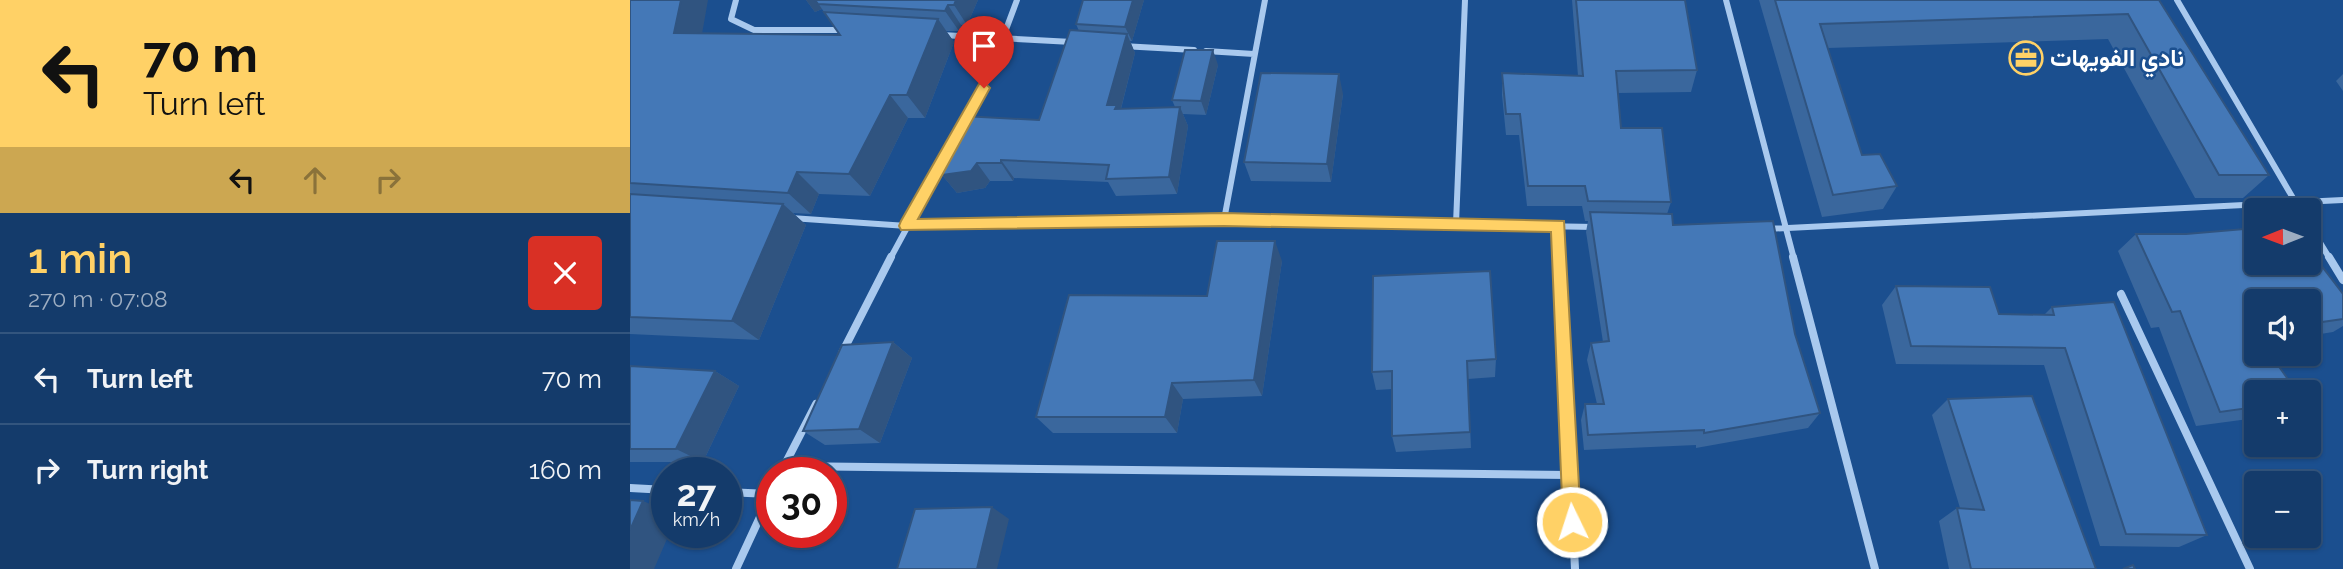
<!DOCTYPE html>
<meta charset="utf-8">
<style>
:root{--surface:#143b6b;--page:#1d4271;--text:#f1f3f6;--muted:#9dadc1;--line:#33557e;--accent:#ffd166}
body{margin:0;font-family:Raleway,Vazirmatn,sans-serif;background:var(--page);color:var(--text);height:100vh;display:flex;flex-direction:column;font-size:26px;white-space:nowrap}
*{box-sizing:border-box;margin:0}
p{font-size:23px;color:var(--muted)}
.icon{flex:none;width:38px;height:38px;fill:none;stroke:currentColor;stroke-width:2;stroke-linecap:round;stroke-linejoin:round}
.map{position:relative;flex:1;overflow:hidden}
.sheet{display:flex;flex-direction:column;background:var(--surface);width:630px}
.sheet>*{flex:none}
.hud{background:#ffd166;color:#111;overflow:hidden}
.needle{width:46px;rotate:269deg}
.fabs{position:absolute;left:1614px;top:198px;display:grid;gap:14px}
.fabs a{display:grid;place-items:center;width:77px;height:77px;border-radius:7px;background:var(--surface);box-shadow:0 2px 5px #0004,0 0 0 2px var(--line);font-size:35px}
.speed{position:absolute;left:21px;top:457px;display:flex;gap:14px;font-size:35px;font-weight:700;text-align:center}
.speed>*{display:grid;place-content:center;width:91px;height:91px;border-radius:50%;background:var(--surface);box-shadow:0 2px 5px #0004,0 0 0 2px var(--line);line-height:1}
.speed small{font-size:18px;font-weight:400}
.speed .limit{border:10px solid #d22;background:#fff;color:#111}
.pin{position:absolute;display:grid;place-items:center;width:60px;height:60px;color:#fff;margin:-72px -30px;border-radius:50% 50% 50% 0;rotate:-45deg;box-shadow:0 0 7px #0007}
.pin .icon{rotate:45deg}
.me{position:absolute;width:77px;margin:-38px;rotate:356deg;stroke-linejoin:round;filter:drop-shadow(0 0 5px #0008)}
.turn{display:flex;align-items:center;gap:24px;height:147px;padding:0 28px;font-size:32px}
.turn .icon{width:91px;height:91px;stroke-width:2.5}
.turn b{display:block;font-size:49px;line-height:60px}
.lanes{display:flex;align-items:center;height:66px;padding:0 28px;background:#0003;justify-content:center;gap:35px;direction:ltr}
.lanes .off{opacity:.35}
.round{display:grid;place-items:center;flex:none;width:74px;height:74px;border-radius:7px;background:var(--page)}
.overview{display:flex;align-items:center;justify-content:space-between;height:119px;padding:0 28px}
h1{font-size:42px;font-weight:600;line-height:52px;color:var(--accent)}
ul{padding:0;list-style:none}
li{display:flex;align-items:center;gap:21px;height:91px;padding:0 28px;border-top:2px solid var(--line)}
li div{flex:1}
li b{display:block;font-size:26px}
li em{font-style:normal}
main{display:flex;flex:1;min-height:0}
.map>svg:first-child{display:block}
</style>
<main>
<section class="sheet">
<div class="hud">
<div class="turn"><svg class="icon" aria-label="left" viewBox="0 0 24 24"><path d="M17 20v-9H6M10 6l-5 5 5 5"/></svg><div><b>70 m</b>Turn left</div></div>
<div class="lanes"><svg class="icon" aria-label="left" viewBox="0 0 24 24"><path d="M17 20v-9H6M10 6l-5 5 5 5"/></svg><svg class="icon off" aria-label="ahead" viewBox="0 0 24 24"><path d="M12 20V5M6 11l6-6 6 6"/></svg><svg class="icon off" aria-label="right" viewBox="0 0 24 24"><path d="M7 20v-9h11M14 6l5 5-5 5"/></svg></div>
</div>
<div class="overview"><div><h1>1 min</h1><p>270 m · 07:08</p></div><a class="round" style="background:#d93025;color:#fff"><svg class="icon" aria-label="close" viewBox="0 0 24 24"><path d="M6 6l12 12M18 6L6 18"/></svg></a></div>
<ul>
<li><svg class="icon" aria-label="left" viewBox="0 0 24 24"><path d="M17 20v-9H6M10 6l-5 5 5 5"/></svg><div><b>Turn left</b></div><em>70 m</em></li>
<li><svg class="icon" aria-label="right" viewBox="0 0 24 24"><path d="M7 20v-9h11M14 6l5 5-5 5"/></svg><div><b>Turn right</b></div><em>160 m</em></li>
</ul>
</section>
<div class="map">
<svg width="1713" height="569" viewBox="0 0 1713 569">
<rect width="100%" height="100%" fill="#1b4f8f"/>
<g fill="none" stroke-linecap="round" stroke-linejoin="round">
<path stroke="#a9c9ee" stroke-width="6" d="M106,0L101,19L124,30H215
M1096,0L1164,259
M1547,0L1670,210
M311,35L442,42
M492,46L564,50
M576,51L624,54
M161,218L277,226L594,220L965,227
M594,220L635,0
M1678,223L1700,259
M826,224L835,0
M928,226L930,259
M1137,229L1713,200
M260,259L357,80L387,0"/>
<path stroke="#a9c9ee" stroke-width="8" d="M930,257L945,569
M1163,257L1245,569
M1699,257L1713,280
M1491,294L1620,569
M212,353L261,257
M155,466L939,475
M151,472L186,404
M0,488L37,490
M96,492L140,494
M106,569L142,491"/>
</g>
<path fill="#3a679d" d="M0,0L72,34L210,35L192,9L185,12L176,0H348L337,25H331L329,31H316L324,42L295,118H278L240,196L189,194L181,214L163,213L176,225L129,340L0,334Z
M514,0L502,41H500L505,53L491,109L545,107L542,100L588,65L576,115L553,114L558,126L547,194L486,196L478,182L384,178L383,181H360L355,188L327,193L312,175L409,120L449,31L446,24Z
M942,0H1055L1067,70L1061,92L988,93L991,128L1041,202L1037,214L1043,225L1165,334L1190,413L1178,428L1066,448V445L954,450L951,420L955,404H967L957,360L961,343L973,342L956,232L958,221H955L952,206H897L889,135H876L872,95V73L948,76Z
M1129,0H1529L1639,175L1613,198H1565L1478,39L1198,48L1232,155L1267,186L1253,209L1192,217Z
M1713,74V91L1706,81Z
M713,94L701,182L621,181L614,162Z
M1506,234L1713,294V326L1703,332L1678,336V301H1626V418L1566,426L1529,327L1521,328L1488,251Z
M652,261L632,396L553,399L547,433H423L406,417L577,296Z
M743,276L866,359L865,377L838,379L841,448L766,452L762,436V389L746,390L742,372Z
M1266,286L1369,314L1414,315L1422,307L1577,535L1549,547L1470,546L1414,365L1266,364L1252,305Z
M263,342L282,358L250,443L195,445L173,431Z
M0,366L85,371L109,386L73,462H0Z
M1318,399L1466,569H1319L1309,521L1327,508H1330L1302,415Z"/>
<path fill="#305480" d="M51,0H78L68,57L44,33Z
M176,0H186L192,9L185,12Z
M326,0H348L337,25L324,5Z
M503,0H514L502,41L495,27Z
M318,5L331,25L329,31L315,11Z
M308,19L324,42L295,118L277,95Z
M497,34L505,53L490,112L477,105Z
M583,50L588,65L576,115L571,101Z
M709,74L713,94L701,182L697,164Z
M260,95L278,118L240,196L219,174Z
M550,107L558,126L547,194L539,177Z
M371,160L384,178L383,181L371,163Z
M347,163L360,181L355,188L327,193L312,175Z
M167,172L189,194L181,214L158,193Z
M153,204L176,225L129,340L102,321Z
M645,241L652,261L632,396L624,380Z
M263,342L282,358L250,443L229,429Z
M85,371L109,386L73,462L46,449Z
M542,383L553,399L547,433L535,417Z
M13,501L37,511V532H40L24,569H0V530Z
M362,507L379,519L367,569H347Z"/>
<path fill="#4478b7" stroke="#305480" stroke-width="2" d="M0,0H51L44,33L210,35L194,12L308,19L277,95H260L219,174L167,172L158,193L0,183Z
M185,0H326L324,5H318L315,11L188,4Z
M453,0H503L495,27L446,24Z
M946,0H1055L1067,70L986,71L991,128H1032L1041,202L958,201L955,186H898L890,114H876L872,73L953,76Z
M1145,0H1529L1639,175H1589L1498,14L1190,24L1232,155L1250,154L1267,186L1203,195Z
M440,30L497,34L477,105H487L485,109L550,107L539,177L476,179L479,165L371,160V163H347L341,171L312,175L333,116L409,120Z
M555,50H583L571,101L542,100Z
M631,73L709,74L697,164L614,162Z
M0,194L153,204L102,321L0,317Z
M960,212L1042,214L1043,225L1143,221L1165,334L1190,413L1074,433V430L958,435L955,404H974L961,343L979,341Z
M1626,228V262H1678V248L1713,294V319L1678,324V301H1626V354H1640L1667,392H1626V407L1590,412L1550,311L1542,312L1506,234H1556Z
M587,241H645L624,380L542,383L535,417H406L439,295L577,296Z
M860,271L866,359L837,361L840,432L762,436V371L742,372L743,276Z
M1266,286L1360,287L1369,314L1424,315L1422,307L1484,302L1577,535L1496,534L1435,348L1281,346Z
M263,342L229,429L173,431L212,345Z
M0,366L85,371L46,449H0Z
M1402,396L1466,569H1341L1327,508L1354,510L1318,399Z
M0,500L13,501L0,530Z
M362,507L347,569H267L285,509Z
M1503,565L1505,569H1493Z"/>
<path fill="#ffd166" stroke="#a68842" stroke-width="2" d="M354,82L360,88L288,219L594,213L934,221L951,522L949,528L942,531L936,528L933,522L921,232L594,226L271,230L269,226L271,221L349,84Z"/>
<defs>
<symbol id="office-ring" viewBox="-11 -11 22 22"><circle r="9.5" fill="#1b4f8f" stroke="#ffd166" stroke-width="1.5"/><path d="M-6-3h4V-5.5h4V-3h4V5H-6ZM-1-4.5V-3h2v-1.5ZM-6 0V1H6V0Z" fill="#ffd166"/></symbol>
</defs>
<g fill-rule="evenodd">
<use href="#office-ring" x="1377" y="39" width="38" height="38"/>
</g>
<g text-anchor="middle" stroke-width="5" stroke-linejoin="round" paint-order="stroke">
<g font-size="24" font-weight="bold" fill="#fff" stroke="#1b4f8f" text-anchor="start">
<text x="1420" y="66">نادي الفويهات</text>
</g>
</g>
</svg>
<div class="fabs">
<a><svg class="needle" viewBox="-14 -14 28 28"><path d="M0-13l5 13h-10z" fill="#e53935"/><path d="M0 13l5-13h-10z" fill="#9dadc1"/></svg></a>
<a><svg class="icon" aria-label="sound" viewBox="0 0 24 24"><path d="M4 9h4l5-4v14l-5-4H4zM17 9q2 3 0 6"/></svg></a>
<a>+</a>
<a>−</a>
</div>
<div class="speed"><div>27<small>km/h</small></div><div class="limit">30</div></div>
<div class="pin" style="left:354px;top:88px;background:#d93025"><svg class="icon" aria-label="arrive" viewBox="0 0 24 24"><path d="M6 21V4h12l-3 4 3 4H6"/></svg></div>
<svg class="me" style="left:942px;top:522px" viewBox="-20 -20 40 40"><circle r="17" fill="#ffd166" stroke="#fff" stroke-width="3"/><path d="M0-11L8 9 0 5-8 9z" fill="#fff"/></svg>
</div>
</main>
